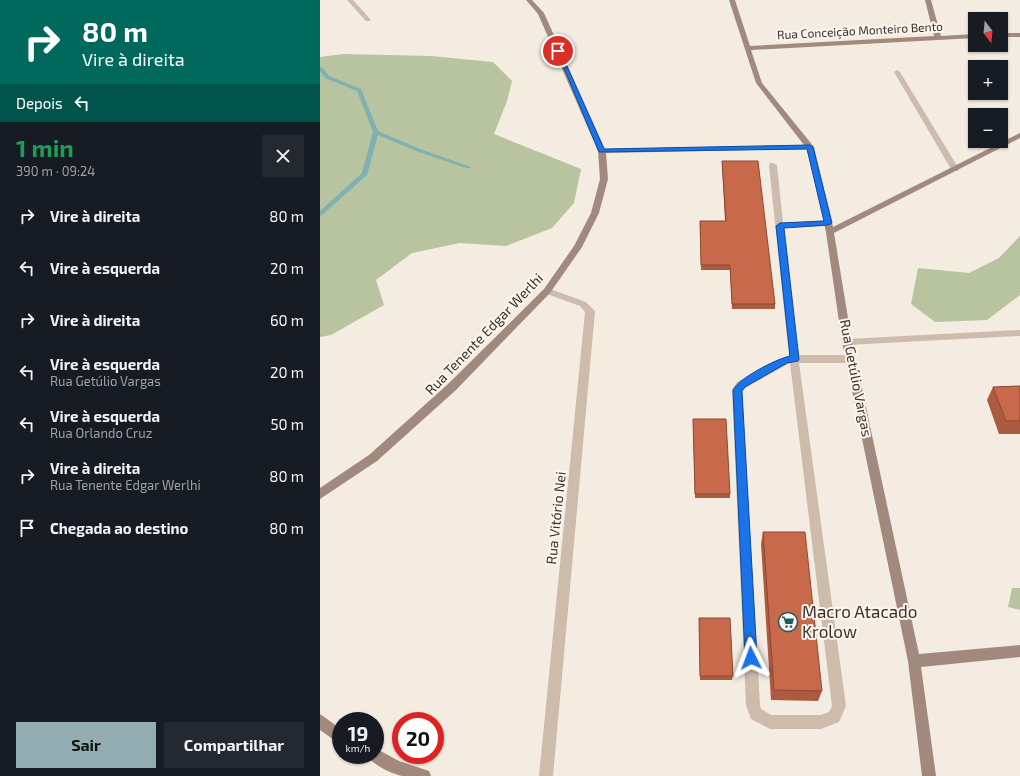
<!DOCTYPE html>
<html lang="pt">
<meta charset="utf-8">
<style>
:root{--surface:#171b24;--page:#242831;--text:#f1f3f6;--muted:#9ea1a6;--accent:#92aeb2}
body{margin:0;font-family:"Exo 2",sans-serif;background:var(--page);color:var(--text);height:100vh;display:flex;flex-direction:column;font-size:15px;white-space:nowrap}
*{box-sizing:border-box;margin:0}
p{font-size:13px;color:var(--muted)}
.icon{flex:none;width:22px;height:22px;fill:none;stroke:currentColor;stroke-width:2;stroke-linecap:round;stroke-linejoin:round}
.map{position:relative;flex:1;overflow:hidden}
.sheet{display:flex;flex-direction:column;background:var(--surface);width:320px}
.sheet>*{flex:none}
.banner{background:#00695c;color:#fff;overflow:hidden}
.needle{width:26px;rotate:164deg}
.tools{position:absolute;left:648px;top:12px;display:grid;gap:8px}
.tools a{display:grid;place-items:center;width:40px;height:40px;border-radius:0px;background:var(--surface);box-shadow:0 1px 3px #0004;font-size:20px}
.speed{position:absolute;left:12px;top:712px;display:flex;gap:8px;font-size:20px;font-weight:700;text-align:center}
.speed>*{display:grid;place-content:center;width:52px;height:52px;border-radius:50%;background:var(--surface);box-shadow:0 1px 3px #0004;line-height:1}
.speed small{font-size:10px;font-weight:400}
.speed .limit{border:6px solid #d22;background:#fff;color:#111}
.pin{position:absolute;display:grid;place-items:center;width:34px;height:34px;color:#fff;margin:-17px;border:2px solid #fff;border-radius:50%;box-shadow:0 1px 4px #0007}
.me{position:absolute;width:44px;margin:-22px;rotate:357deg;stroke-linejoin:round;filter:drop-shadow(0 0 3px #0008)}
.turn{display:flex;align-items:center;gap:14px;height:84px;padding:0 16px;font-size:18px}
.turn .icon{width:52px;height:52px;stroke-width:2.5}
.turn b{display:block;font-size:28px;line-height:34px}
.then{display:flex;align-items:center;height:38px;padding:0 16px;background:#0003;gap:8px;font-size:15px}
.round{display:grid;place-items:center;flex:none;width:42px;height:42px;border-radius:0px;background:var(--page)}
.head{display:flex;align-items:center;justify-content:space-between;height:68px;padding:0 16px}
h1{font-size:24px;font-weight:700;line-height:30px;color:#1e9e55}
.primary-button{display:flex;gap:8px;margin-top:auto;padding:8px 16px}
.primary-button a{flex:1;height:46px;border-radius:0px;background:var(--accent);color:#111;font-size:16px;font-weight:700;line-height:46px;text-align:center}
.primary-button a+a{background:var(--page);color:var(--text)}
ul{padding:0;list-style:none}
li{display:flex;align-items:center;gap:12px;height:52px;padding:0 16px}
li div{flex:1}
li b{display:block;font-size:15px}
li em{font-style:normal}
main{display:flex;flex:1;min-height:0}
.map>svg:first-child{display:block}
</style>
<main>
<section class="sheet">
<div class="banner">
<div class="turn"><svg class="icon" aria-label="right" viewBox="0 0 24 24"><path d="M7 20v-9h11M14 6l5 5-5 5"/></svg><div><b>80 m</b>Vire à direita</div></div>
<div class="then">Depois<svg class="icon" aria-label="left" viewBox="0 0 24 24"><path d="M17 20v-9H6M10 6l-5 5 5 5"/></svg></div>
</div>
<div class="head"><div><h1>1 min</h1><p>390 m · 09:24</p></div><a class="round"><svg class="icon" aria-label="close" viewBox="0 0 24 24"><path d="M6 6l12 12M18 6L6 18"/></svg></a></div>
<ul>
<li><svg class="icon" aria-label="right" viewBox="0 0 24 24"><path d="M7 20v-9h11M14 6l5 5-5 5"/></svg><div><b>Vire à direita</b></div><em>80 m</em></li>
<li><svg class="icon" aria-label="left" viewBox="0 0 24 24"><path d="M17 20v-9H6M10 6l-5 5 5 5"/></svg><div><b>Vire à esquerda</b></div><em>20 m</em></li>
<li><svg class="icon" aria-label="right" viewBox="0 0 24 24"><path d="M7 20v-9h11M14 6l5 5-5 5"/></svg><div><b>Vire à direita</b></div><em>60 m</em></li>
<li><svg class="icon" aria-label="left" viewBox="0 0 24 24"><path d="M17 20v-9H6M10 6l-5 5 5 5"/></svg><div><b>Vire à esquerda</b><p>Rua Getúlio Vargas</p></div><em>20 m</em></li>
<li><svg class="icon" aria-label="left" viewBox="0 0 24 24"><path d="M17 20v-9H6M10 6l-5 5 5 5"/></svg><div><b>Vire à esquerda</b><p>Rua Orlando Cruz</p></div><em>50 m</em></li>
<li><svg class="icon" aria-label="right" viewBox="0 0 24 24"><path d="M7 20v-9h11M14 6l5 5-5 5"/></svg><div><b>Vire à direita</b><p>Rua Tenente Edgar Werlhi</p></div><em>80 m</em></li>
<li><svg class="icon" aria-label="arrive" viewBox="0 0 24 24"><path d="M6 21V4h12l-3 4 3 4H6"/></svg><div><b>Chegada ao destino</b></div><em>80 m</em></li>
</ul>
<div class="primary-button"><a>Sair</a><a>Compartilhar</a></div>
</section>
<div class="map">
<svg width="700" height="776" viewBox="0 0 700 776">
<rect width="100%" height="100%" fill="#f4ebe1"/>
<path fill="#b8c4a0" d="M23,54L111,56L173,62L192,81L187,101L174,134L261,169L254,203L232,228L186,246L140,243L92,253L56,280L64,305L11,335L0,337V57Z
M700,236V295L667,320L615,322L591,304L598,268L649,273L679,258Z
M692,588H700V610L688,607Z"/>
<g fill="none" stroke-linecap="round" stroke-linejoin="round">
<path fill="#7fb0b2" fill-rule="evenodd" d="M0,67H2L9,76L41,89L58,131L100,149L151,167L150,168H146L96,151L58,135L47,175L2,215L0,216V211L42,173L53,132L37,91L5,78L0,71Z"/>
<path fill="#cdbbac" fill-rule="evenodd" d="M450,163H453L457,165L463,223L508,220L512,223L508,226L464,228L478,355H531L536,359L531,363H479L526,706L519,722L501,729H450L431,719L426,705L412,390L417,382L462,358L469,357L449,165ZM470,363L512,706L509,712L501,715H451L441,709L440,705L422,391L425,388Z"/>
<path fill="#cdbbac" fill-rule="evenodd" d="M27,0H33L50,19V21H46Z
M577,70L580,72L639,169L638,171H635L631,169L574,72Z
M227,288L266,302L275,311L233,776H219L265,312L260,306L224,293L223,291Z
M700,330V336L527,345L522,342L527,339Z"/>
<path fill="#a18a7d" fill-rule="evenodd" d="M206,0H212L224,13L285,149L484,145L436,83L409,0H415L430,46L614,36L605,0H611L621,36L655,34V38L431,50L442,83L494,147L513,227L700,133V138L514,233L532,342L599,654L700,645V657L601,667L616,776H602L588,661L522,342L506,232L487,149L286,153L288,179L279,213L262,247L230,293L136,390L57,461L0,499V488L49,455L128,384L224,289L254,246L271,213L280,179L278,151L218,14Z
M681,33H700V37H681Z
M0,714L21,729V745L0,730Z
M55,748L79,761L109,771L111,776C102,776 91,776 82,776C72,774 51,764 47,755H55Z"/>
</g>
<path fill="#ac5a40" d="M402,161L455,304V309H412L410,270H381L380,221H405L402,165Z
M700,386V434H679L667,400L673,387Z
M373,424L410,494V498H375Z
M443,532L502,691L498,701L451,700L441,544Z
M379,618L413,676L412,680H380Z"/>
<path fill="#c8694b" stroke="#8c4a34" d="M402,161H438L455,304H412L410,265H381L380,221H406Z
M700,386V421H686L673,387Z
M373,419H406L410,494H375Z
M443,532H485L502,691L454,690Z
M379,618H410L413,676H380Z"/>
<path fill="#1a73e8" stroke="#114b97" d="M236,49L240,51L284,149L490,145L493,147L512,223L508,225L464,228L479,359L478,361L467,363L425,387L422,391L437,658L435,662L431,663L427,662L425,658L413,390C419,378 456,359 470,356L456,226L460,223L504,221L487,149L279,152Z"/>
<defs>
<symbol id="supermarket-ring" viewBox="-11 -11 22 22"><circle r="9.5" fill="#fbf5ee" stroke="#1f5a5e" stroke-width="1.5"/><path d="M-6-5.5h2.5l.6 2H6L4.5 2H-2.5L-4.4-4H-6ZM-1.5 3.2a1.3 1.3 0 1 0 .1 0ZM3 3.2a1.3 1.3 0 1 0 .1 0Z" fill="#1f5a5e"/></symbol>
</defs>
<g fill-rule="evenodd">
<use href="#supermarket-ring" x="457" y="611" width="22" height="22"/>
</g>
<g text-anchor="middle" stroke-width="4" stroke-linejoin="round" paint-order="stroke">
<g font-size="12" fill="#3b302b" stroke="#fbf5ee">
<text transform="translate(540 31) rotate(-3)" y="4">Rua Conceição Monteiro Bento</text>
</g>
<g font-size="14" fill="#3b302b" stroke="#fbf5ee">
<text transform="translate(164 334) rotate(-46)" y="5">Rua Tenente Edgar Werlhi</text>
<text transform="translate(536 378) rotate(79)" y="5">Rua Getúlio Vargas</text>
<text transform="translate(236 518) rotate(-84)" y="5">Rua Vitório Nei</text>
</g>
<g font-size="17" fill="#3b302b" stroke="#fbf5ee" text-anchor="start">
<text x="482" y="618">Macro Atacado<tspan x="482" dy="20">Krolow</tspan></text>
</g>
</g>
</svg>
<div class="tools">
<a><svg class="needle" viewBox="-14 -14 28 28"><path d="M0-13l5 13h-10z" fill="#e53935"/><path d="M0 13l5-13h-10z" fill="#9ea1a6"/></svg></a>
<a>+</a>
<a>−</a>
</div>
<div class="speed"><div>19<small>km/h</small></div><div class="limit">20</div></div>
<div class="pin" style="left:238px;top:51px;background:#d93025"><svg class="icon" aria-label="arrive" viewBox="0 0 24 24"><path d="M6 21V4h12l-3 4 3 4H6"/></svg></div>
<svg class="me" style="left:431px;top:658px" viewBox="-20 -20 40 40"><path d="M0-17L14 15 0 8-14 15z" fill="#1a73e8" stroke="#fff" stroke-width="4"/></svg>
</div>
</main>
